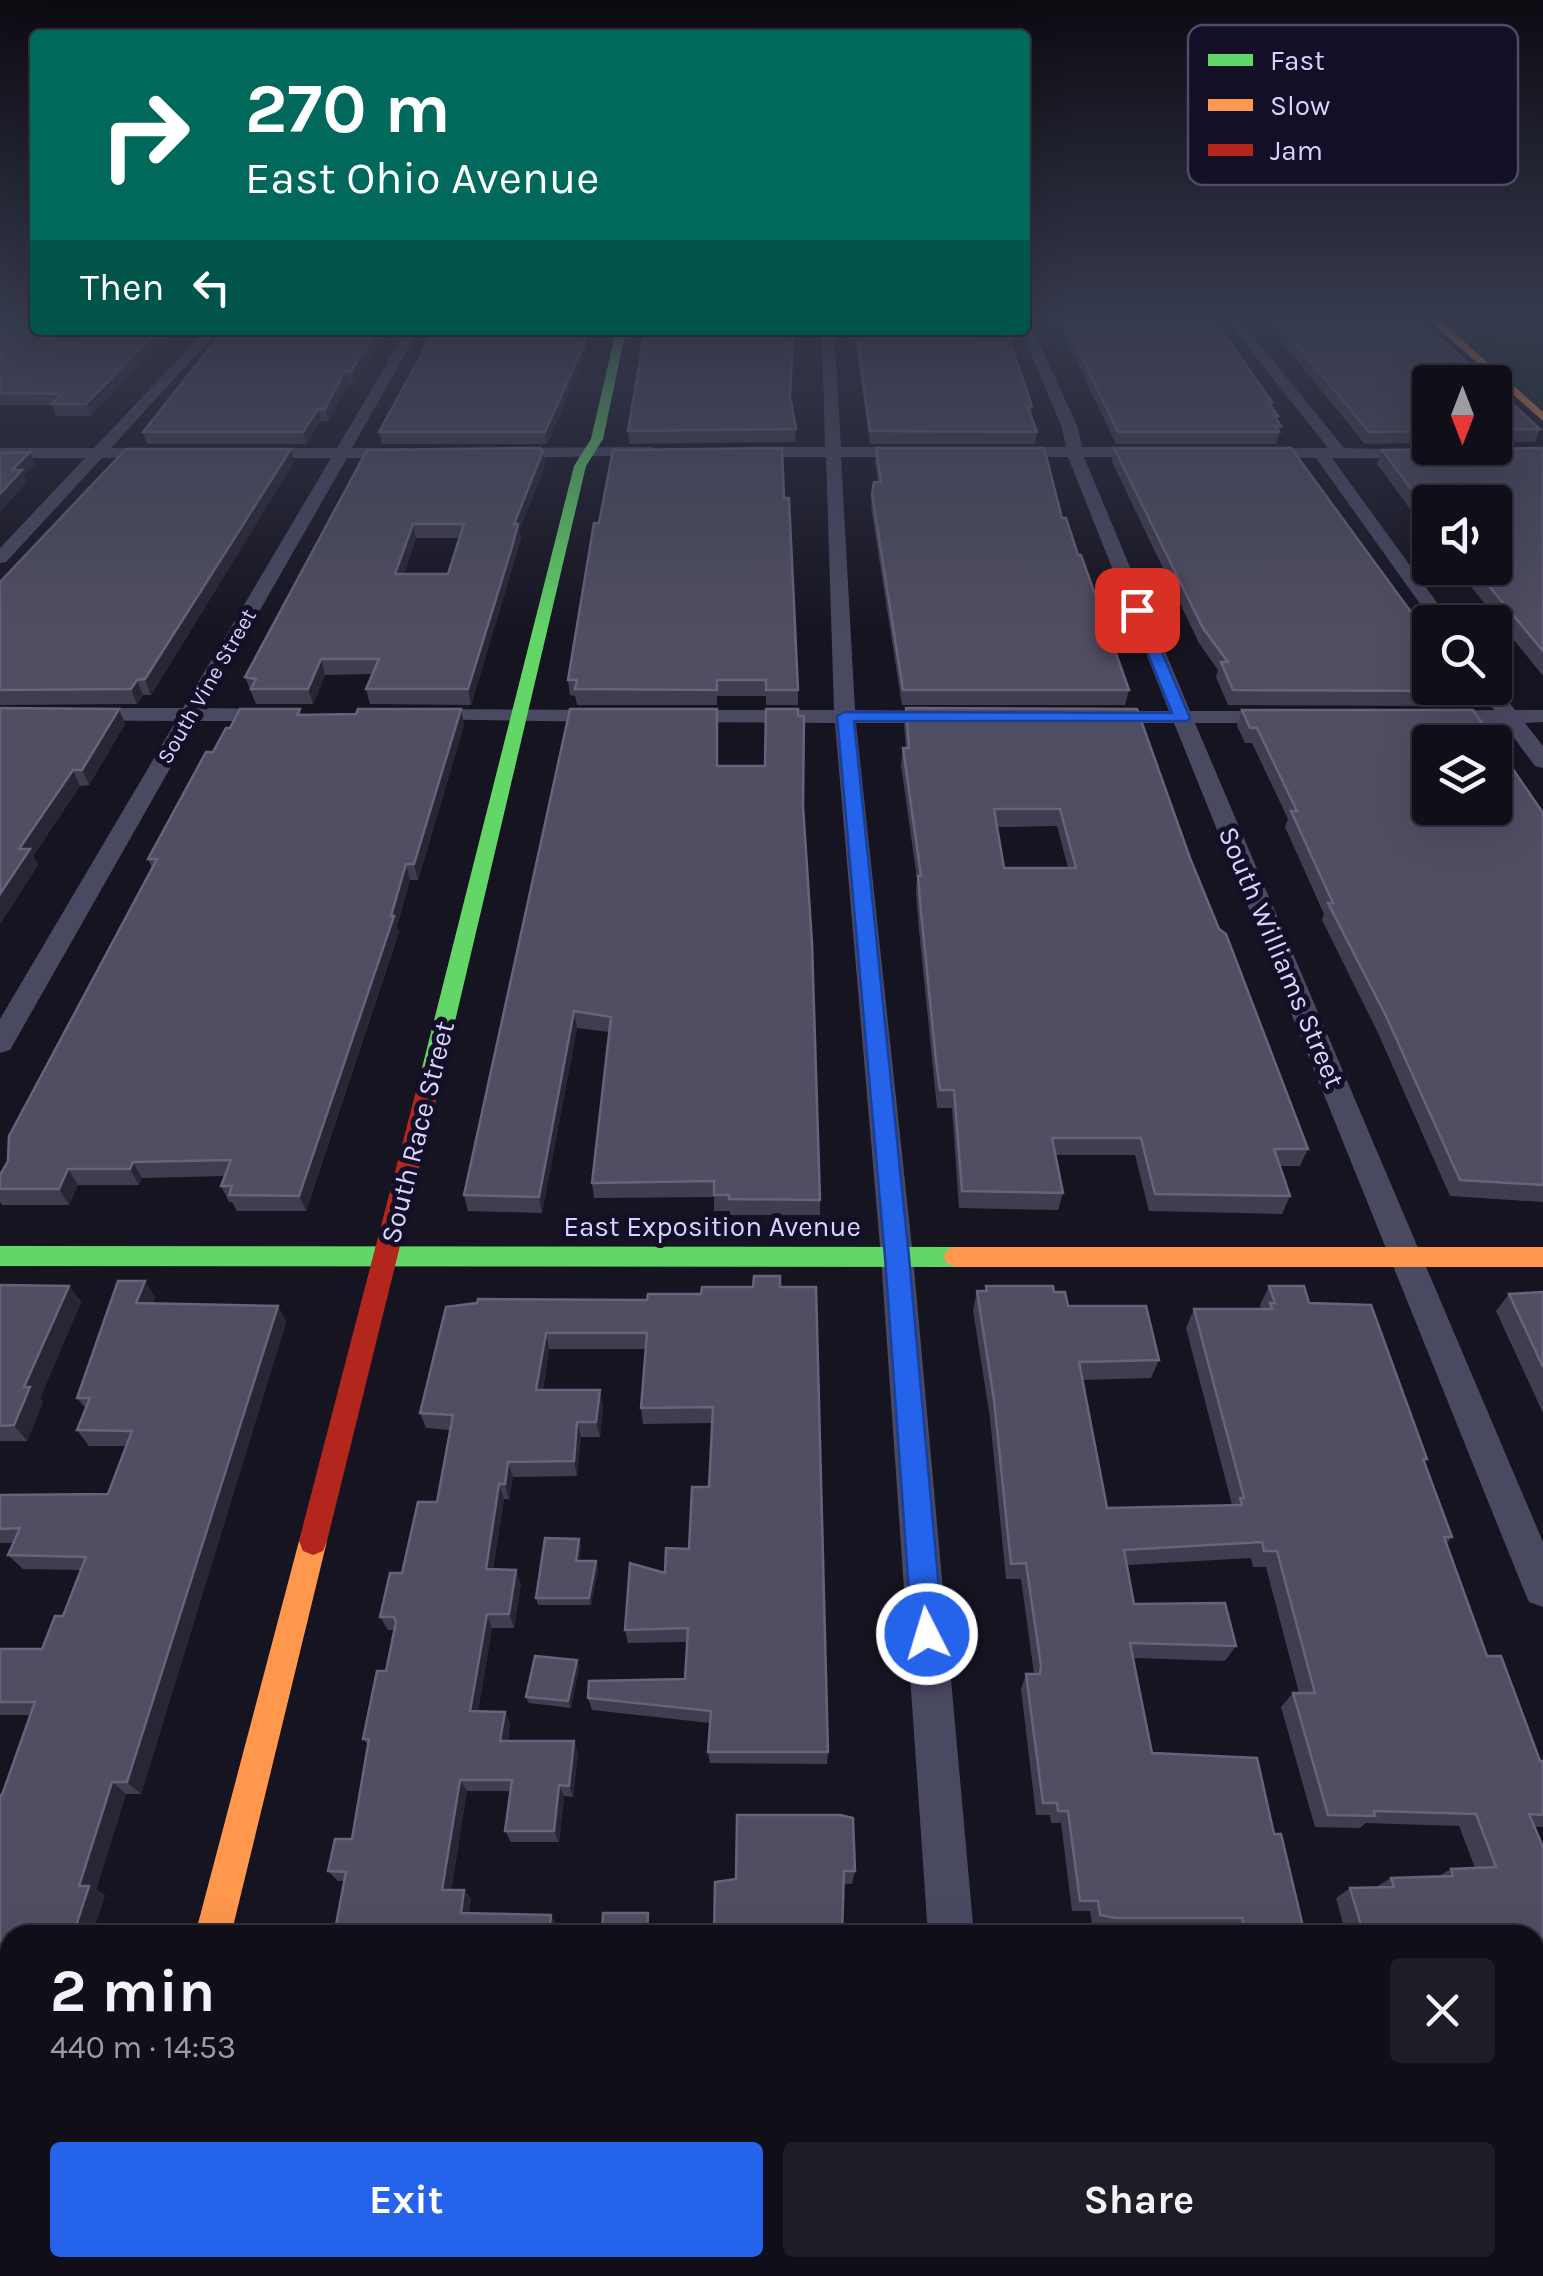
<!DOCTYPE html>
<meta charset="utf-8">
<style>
:root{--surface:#100f19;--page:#1e1d26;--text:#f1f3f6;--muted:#9c9ca2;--line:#302f38;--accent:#2563eb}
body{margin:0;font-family:Karla,sans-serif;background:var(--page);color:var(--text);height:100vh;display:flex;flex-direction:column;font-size:38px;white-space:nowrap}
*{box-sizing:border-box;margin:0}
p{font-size:32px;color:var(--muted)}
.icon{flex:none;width:55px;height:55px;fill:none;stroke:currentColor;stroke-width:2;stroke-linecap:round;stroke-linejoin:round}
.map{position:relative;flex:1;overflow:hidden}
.side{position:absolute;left:0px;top:1925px;width:1545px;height:352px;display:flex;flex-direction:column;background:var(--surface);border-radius:30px 30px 0 0;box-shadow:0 10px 40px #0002,0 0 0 2px var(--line)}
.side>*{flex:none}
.top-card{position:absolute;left:30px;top:30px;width:1000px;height:305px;border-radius:10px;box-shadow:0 10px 40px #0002,0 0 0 2px var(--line);background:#00695c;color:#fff;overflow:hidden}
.needle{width:65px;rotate:180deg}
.tools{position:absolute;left:1412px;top:365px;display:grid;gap:20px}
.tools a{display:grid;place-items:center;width:100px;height:100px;border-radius:10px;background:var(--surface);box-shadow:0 10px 40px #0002,0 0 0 2px var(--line);font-size:50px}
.pin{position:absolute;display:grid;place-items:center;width:85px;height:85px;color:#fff;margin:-42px;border-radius:20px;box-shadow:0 5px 15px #0006}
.me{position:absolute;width:110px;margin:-55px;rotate:355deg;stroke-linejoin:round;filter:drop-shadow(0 0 8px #0008)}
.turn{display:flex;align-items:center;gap:35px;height:210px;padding:0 50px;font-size:45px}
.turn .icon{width:130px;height:130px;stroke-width:2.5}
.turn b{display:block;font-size:70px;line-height:85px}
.then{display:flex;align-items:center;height:95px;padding:0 50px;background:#0003;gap:20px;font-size:38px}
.round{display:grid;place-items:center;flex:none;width:105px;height:105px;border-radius:10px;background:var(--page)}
.summary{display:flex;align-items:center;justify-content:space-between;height:170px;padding:0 50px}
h1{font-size:60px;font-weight:700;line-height:75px}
.action{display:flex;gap:20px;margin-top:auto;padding:20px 50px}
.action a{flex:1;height:115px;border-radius:10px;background:var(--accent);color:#fff;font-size:40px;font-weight:700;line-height:115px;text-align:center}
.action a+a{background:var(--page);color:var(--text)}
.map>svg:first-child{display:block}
</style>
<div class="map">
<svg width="1543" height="2276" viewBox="0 0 1543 2276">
<rect width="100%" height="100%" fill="#161421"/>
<path fill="#132c2d" d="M1434,314H1543V412Z"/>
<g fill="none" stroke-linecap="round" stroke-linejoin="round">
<path fill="#4a4962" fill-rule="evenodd" d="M1222,314H1235L1344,448L1428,450L1430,453L1422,458H1332L1451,622H1433L1316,458L1247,456L1245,453L1253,448H1328Z
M1025,321L1031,325L1078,428L1082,447H1152L1160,452L1152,457H1084L1190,711H1280L1291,717L1280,723H1195L1543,1542V1607L1529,1602L1523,1588L1174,723H1101L1090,717L1101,711H1169L1068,457H1003L995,452L1003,447H1066L1062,428L1021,330H1025Z
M206,330H219L111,448H162L170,453L168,456L102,458L6,562L0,563V548L85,458H0V448H94Z
M407,330H419L352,448H407L415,453L407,458H347L204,708L275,709L286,715L275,721H197L14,1043L10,1050L0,1053V1019L176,721L0,720V708H183L331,458H253L245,453L253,448H337Z
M822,330H834L841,447H917L925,452L917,457H841L855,710L945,711L956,717L945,723H856L913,1257L974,1935H928L881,1257L835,723L676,722L665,716L676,710H834L826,457H743L735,452L743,447H825Z
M652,447L660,452L657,455L503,458L495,453L503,448Z
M1495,684L1515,710H1543V722L1525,723L1543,746V768L1535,766L1503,723H1436L1425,717L1436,711L1494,710L1478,688H1495Z
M421,709L610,710L621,716L610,722L414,719L410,715Z
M102,2268H156L154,2276H100Z
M951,2268H1005V2276H951Z"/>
<path fill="#63d668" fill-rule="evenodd" d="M616,330H626L603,439L586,466L444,1068L433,1076L422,1068L574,466L591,439Z
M0,1246L956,1247L965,1250L968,1257L965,1264L956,1267L0,1266Z"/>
<path fill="#ff974d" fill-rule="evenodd" d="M1422,314H1433L1543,412V421Z
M956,1247H1543V1267H956L947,1264L944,1257L947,1250Z
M313,1527L323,1531L327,1541L231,1935H195L299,1541L303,1531Z"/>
<path fill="#b3261e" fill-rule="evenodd" d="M433,1060L444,1068L327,1541L323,1551L313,1555L303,1551L299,1541L422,1068Z"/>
</g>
<path fill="#403d50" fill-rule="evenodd" d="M1054,314H1210L1272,402L1271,406L1278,416L1277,420L1281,426L1276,444H1116Z
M1259,314H1413L1430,382V443L1365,444Z
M0,330H172L90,416H56L52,405H0Z
M387,330L354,383H348L328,421H321L306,444H147L143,432Z
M854,330H1006L1032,406L1031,416L1037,432L1035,444H870Z
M585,356L547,444H382L379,432Z
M1495,388L1540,429L1535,442H1495Z
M790,398L796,429L795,442L629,444L628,431Z
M876,448L1062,518L1078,555L1129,690L1125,705H902L871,507L872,494L878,482L875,462Z
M1114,448L1430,688H1459L1460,691L1453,706L1228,705L1216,677L1218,670L1199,643L1112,462Z
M1543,448V676L1456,568H1495L1430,502V536L1377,464L1382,450Z
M367,450L543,451L545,465L519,531L521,538L514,562L471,705L370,704L366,689L372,674L325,675L313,704H256L245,677ZM416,538H459L448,574H404Z
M294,462L151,695H143L137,704L0,705V582Z
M784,498L798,690V705H766V696H717V705H577L575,696L570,695L568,680Z
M0,708L119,709L125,724L89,785L80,786L33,856L38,865L0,924Z
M906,708L1190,858L1308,1149L1300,1166H1280L1290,1196L1282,1214L1149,1211L1135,1155H1056L1063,1193L1058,1210L959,1208L952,1108H937L919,930L916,893L917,879L901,765L903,748H906L904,725ZM1057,826L1068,868H1004L997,827Z
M300,709L301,715L461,709L464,725L418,880H410L397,926L399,932L306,1211H237L232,1202H229L221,1186L225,1176L142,1178L139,1185H78L69,1205H2L0,1202V1175L8,1161L152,868L148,859L213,752L230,728Z
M1242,710L1543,813V1202L1450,1196L1378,1033L1322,920L1324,914L1285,827L1288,819L1252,743H1245L1237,726Z
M718,766L803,806L820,1200V1215H730V1211H714V1197L594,1198L592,1183L609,1032L577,1028L542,1213L468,1211L464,1195Z
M145,1281L155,1297L153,1303L278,1306L286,1322L141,1794H126L96,1890L105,1895L92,1934L95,1935H10V2206H1L0,2210V1795H2L30,1715H0V1649H42L63,1616L80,1570L23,1569L8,1555L14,1543H0V1495L108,1494L126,1446H89L77,1430L86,1409L77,1398Z
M0,1285L69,1286L81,1302L40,1398L43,1402L27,1441H0Z
M986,1286L1054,1292L1068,1306L1159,1360L1151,1378L1082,1380L1107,1508L1232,1505L1186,1328L1194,1309H1261L1260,1305L1269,1286L1309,1303L1427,1459L1424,1463L1452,1537L1446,1544L1487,1656L1540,1761H1543V1827H1534L1543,1847V2208L1535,2181V1935H1346L1336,1898L1350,1888L1376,1887L1391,1878L1439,1876L1451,1869L1475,1868L1459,1826L1366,1823L1360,1828L1315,1827L1281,1707L1293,1693H1299L1266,1567H1253L1251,1558L1127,1565L1134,1604L1236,1646L1225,1661L1133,1658L1152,1753L1274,1834L1305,1935H1231L1230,1928L1106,1927L1092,1924L1090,1911H1072L1061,1823H1051L1050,1815H1036L1021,1689L1026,1674H1034L1021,1579H1006L990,1418L973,1310L977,1291H985Z
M780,1287L828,1752L827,1764L710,1763L708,1752L710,1723L592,1710L588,1698L685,1679L687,1642L628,1643L625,1630L665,1573L689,1549L709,1487L712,1423L643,1424L641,1408L646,1349H549L543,1390L603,1406L600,1437H581L577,1476L513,1477L509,1499H504L493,1569L521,1584L514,1628H492L478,1711L505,1712L510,1724L508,1741L578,1752L573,1797L564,1796L559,1842H511L505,1831L510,1791H467L451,1890H464L471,1899L469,1913L556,1923L555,1935H334L344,1881H338L328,1871L352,1839L368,1745L363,1739L386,1671L395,1630H388L380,1617L437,1502L450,1430L426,1428L420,1413L446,1307L647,1300Z
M1543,1292V1413L1496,1311L1509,1294Z
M579,1539L581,1546L579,1561H596L598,1569L591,1605H538L536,1598Z
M579,1667L571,1708L529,1703L526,1697Z
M855,1871L852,1884L736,1879Z
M1119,2268H1220L1221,2276H1120Z
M1299,2268H1369L1371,2276H1300Z
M1424,2268H1507L1509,2276H1427Z"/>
<path fill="#282635" d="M0,314H13L0,324Z
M158,330H172L90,416L86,404Z
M378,330H387L354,383L351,371Z
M587,330H590L585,356L547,444L545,432Z
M345,371L348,383L328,421L325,409Z
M318,409L321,421L306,444L303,432Z
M291,449L294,462L151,695L145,679Z
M543,451L545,465L519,531L521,538L514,562L471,705L468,689L514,524Z
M30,452L35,465L24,475L27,482L0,512V494L12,470Z
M413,524L416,538L399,589L395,574Z
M321,659L325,675L313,704L308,689Z
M137,680L143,695L137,704L131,689Z
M119,709L125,724L89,785L82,770Z
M461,709L464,725L418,880L414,864Z
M73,770L80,786L33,856L38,865L0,924V894L19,849Z
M406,864L410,880L397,926L399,932L306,1211L299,1196L391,916Z
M574,1011L577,1028L542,1213L539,1197Z
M133,1162L142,1178L139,1185L130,1169Z
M68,1169L78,1185L69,1205L59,1189Z
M145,1281L155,1297L147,1319L136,1303Z
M69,1286L81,1302L40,1398L43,1402L27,1441L14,1425L24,1387Z
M278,1306L286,1322L141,1794L127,1782Z
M546,1333L549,1349L540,1406L536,1390Z
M600,1390L603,1406L600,1437L596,1422Z
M577,1422L581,1437L577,1476L574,1461Z
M508,1462L513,1477L509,1499L505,1484Z
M499,1484L504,1499L491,1583L486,1569Z
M579,1539L581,1546L578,1569L576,1561Z
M596,1561L598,1569L591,1605L589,1598Z
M516,1570L521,1584L514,1628L509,1614Z
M487,1614L492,1628L476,1723L470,1711Z
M577,1660L579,1667L571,1708L568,1701Z
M505,1712L510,1724L506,1752L500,1741Z
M574,1741L578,1752L573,1797L569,1786Z
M460,1780L467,1791L450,1899L442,1890Z
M112,1782L126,1794L96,1890L105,1895L92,1934L95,1935H82L75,1929L79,1886Z
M559,1785L564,1796L559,1842L554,1831Z
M464,1890L471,1899L468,1922L461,1913Z
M551,1915L556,1923L555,1935H549Z
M10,2114V2171L2,2170L0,2156V2145Z
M10,2176V2205L1,2204Z
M380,2268H390L389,2276H378Z"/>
<path fill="#504e63" stroke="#66637b" stroke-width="2.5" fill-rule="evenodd" d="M21,314H35V330H158L86,404H51L62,394L0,393V330Z
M1061,314H1210L1272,402H1268L1278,416H1274L1281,426H1275L1279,432H1118Z
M1271,314H1413L1489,382H1430V431L1369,432Z
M224,330H378L351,371H345L325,409H318L303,432H143Z
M435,330H587L584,345L545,432H379Z
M645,330H793L790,396L796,429L628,431Z
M856,330H1006L1032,406H1027L1037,432L870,431Z
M1495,388L1540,429L1495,430Z
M540,448L543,451L514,524H518L512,547L468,689H366L379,659H321L308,689H251L256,679L245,677L367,450ZM413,524H464L448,574H395Z
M782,448L784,498H789L798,690H766V680H717V690L575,689L577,680H568L594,523H599L613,450Z
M876,448H1044L1062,518H1066L1078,555H1081L1129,690H903L872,494L874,482H881Z
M1114,448H1291L1430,638V688H1458L1460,691L1233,690L1221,662H1228L1203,628Z
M1543,448V651L1474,568H1495V502H1430V514L1382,450Z
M126,449H291L145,679L137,680L131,689L0,690V582Z
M30,452L12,470H22L0,494V453Z
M0,708L119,709L82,770H73L19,849H30L0,894Z
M906,708L1137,709L1190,858L1219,929L1226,934L1308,1149H1274L1290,1196L1155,1194L1141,1138H1052L1063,1193L962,1191L954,1090H940L936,1061L921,912L918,876H921L903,748H909ZM994,809H1060L1076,868H1004Z
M240,709H300L297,715L356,714L358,709H461L414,864H406L391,916H394L299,1196L229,1195L232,1186H221L231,1160L133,1162L130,1169H68L59,1189H0V1175L8,1161L9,1136L157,859H148L206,752H213L226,728H230Z
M570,709H717V766H765L766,709H798V716H804L803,806L812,943L820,1200L729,1199V1195H714V1181L592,1183L611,1017L574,1011L539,1197L464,1195Z
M1242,710H1473L1495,742H1430V808H1495V743L1543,813V1185L1460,1180L1386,1016L1328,903H1333L1291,811H1297L1257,728H1250Z
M754,1276H780V1287H816L828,1752H708L711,1711L588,1698L589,1681L685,1679L688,1628L625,1630L630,1563L665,1573L666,1548L689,1549L692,1487H709L713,1407L641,1408L647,1333H546L536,1390H600L596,1422H577L574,1461L508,1462L505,1484H499L486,1569L516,1570L509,1614H487L470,1711L505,1712L500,1741H574L569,1786L559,1785L554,1831H505L512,1780H460L442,1890H464L461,1913L551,1915L549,1935H334L346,1872L328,1871L335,1839H352L369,1739H363L377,1671H386L396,1622L394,1617H380L390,1573H402L418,1502H437L453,1415L420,1413L446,1307L477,1303L478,1299L647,1300L648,1294H701L702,1287H753Z
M118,1281H145L136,1303L278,1306L127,1782H112L79,1886H89L75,1929H84L82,1935H10V2114L0,2145V1795H2L35,1702H0V1649H42L55,1616H63L86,1557L8,1555L20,1528L0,1529V1495L108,1494L132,1431L77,1430L90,1398H77Z
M0,1285L69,1286L24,1387H30L14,1425L0,1426Z
M986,1286H1053L1054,1292H1065L1068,1306H1146L1159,1360L1079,1362L1107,1508L1242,1505L1240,1498H1244L1194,1309H1272L1270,1303H1275L1269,1286H1304L1309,1303L1371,1305L1427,1459H1423L1452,1537H1444L1445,1540L1487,1656H1501L1540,1761H1543V1815L1529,1814L1543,1847V2157H1535V1935H1364L1350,1888L1394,1887L1391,1878L1453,1876L1451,1869L1496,1867L1476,1814L1374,1811L1375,1816L1328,1815L1293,1693H1315L1277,1551H1264L1262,1542L1124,1550L1134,1604L1225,1603L1236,1646L1130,1643L1152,1753L1257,1758L1274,1834H1281L1305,1935H1246L1242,1918H1115L1100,1915L1098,1901H1080L1068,1811H1058L1057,1803H1043L1026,1674H1040L1041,1666L1026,1563L1011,1564L994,1400L977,1291H987Z
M1543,1292V1367L1509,1294Z
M545,1538L579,1539L576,1561H596L589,1598H536Z
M535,1656L577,1660L568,1701L526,1697Z
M737,1815H840L853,1818L855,1871H844L842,1935H714L715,1882L736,1879Z
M603,1913H648L647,1935H602Z
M0,2155H7L2,2170H10V2176L1,2204H0Z
M254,2268H380L378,2276H252Z
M1130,2268H1220L1221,2276H1131Z
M1306,2268H1369L1371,2276H1308Z
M1445,2268H1507L1509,2276H1447Z
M508,2270V2276H454L455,2271Z"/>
<linearGradient id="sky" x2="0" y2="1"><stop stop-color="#0c0b12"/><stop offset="0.5" stop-color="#363a4e"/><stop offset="1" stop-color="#363a4e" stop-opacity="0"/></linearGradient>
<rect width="1543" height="633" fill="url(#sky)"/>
<path fill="#2563eb" stroke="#184099" stroke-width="2.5" d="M1137,606L1144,610L1190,718L1187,721H854L909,1257L943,1634L938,1644L927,1649L916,1644L912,1634L885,1257L837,716L845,712L1172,713L1130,610Z"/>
<g text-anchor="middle" stroke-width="10" stroke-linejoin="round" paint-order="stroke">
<g font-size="22" fill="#d9d4ff" stroke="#130f26">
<text transform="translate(206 686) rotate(-60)" y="8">South Vine Street</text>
</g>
<g font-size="28" fill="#d9d4ff" stroke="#130f26">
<text transform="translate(1282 957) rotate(67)" y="10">South Williams Street</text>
<text transform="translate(417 1132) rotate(-76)" y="10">South Race Street</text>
<text x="712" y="1236">East Exposition Avenue</text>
</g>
</g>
<rect x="1188" y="25" width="330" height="160" rx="15" fill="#130f26" stroke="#4e4a67" stroke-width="2.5"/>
<rect x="1208" y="54" width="45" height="12" fill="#63d668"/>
<rect x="1208" y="99" width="45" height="12" fill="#ff974d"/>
<rect x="1208" y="144" width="45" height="12" fill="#b3261e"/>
<g font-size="28" fill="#d9d4ff">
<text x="1270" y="70">Fast</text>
<text x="1270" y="115">Slow</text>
<text x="1270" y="160">Jam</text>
</g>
</svg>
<div class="tools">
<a><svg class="needle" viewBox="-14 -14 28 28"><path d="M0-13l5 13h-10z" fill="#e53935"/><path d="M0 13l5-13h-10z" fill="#9c9ca2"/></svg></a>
<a><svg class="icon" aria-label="sound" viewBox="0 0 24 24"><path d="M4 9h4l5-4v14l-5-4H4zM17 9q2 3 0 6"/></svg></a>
<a><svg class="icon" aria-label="search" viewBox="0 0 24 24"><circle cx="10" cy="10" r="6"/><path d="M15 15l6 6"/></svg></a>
<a><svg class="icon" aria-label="layers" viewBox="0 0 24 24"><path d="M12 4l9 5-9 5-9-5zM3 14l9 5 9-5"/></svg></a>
</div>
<div class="pin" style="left:1137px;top:610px;background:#d93025"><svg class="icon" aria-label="arrive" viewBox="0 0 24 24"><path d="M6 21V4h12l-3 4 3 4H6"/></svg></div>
<svg class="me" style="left:927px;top:1634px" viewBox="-20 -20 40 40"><circle r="17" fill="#2563eb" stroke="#fff" stroke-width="3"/><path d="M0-11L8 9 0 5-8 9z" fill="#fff"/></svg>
<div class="top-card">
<div class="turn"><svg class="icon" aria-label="right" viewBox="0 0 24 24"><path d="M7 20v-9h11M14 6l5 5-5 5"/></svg><div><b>270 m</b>East Ohio Avenue</div></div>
<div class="then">Then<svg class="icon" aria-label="left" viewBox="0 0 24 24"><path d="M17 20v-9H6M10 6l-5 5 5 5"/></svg></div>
</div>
<section class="side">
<div class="summary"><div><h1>2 min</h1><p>440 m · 14:53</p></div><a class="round"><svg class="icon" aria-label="close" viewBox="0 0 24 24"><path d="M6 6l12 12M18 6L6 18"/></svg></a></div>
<div class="action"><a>Exit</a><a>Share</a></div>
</section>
</div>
